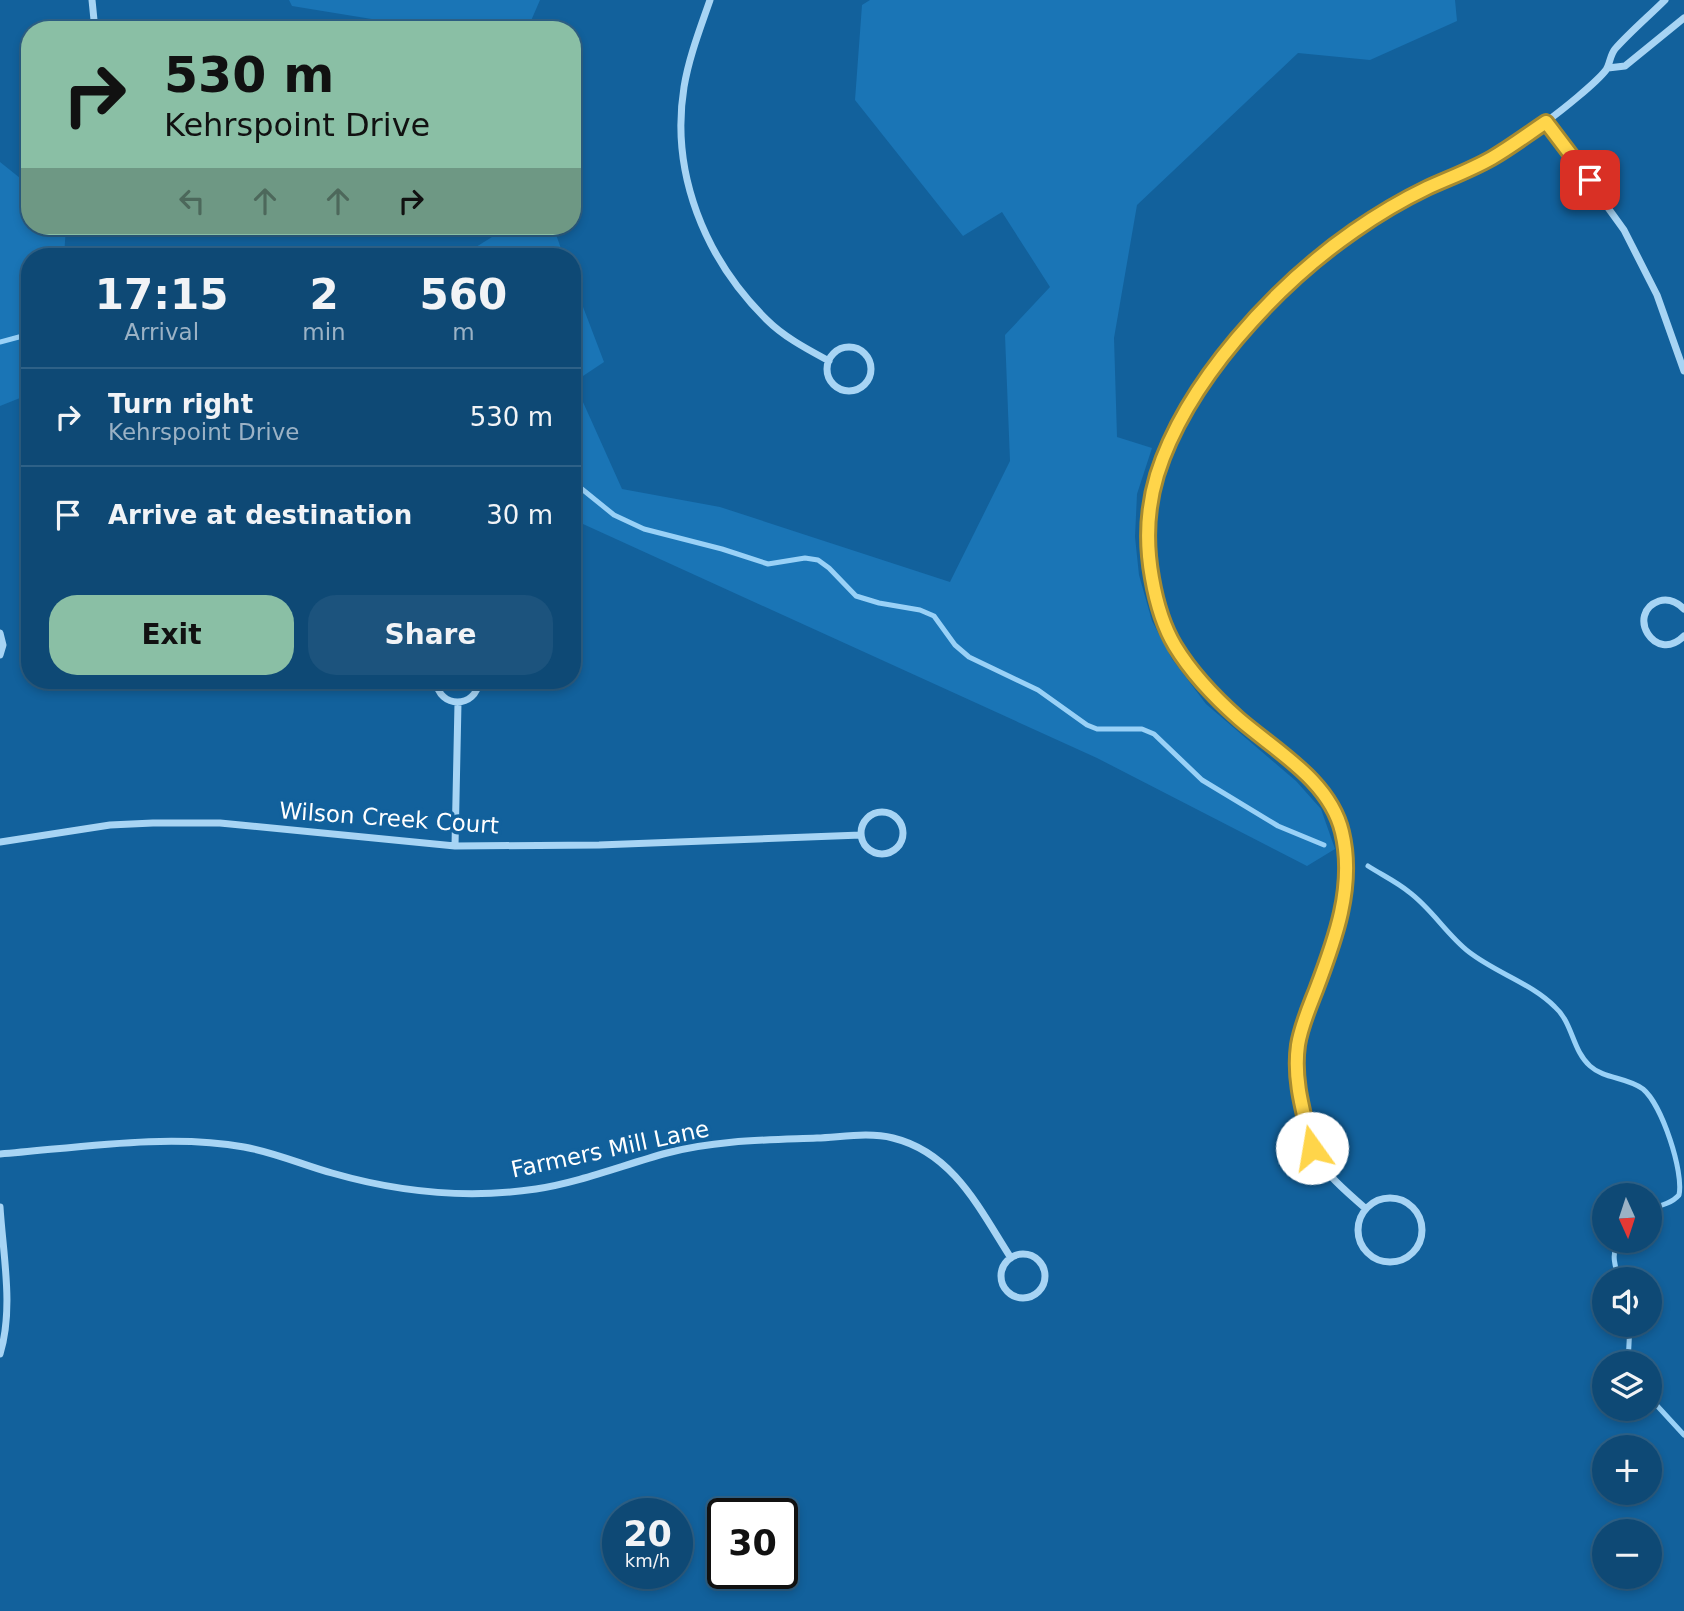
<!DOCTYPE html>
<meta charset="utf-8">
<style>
:root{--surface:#0e4975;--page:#1c537d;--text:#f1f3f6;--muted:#9bb2c5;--line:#2e6187;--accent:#8abfa5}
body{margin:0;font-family:"DejaVu Sans",sans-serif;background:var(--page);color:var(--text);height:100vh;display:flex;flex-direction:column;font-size:26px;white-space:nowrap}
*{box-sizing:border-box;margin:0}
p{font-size:23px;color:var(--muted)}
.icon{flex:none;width:38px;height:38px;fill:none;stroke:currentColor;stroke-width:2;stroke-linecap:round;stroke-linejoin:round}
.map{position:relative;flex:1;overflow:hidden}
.panel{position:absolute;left:21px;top:248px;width:560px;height:441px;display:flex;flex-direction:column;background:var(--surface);border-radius:28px;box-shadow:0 4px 10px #0003,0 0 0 2px var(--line)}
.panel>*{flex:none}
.top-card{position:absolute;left:21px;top:21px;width:560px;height:214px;border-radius:28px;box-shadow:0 4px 10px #0003,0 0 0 2px var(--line);background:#8abfa5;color:#111;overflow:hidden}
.needle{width:46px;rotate:177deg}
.controls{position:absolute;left:1592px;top:1183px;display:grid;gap:14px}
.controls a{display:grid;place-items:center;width:70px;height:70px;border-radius:50%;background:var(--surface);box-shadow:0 4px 10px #0003,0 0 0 2px var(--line);font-size:35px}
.speed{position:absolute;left:602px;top:1498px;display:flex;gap:14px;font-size:35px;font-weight:700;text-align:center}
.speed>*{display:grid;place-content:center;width:91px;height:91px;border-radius:50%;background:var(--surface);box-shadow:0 4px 10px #0003,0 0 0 2px var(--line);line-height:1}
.speed small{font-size:18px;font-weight:400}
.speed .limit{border:4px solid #111;border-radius:10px;background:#fff;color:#111}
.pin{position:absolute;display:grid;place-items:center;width:60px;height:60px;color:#fff;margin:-30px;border-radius:14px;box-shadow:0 4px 10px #0006}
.me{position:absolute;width:77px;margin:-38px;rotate:347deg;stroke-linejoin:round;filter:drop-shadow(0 0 5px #0008)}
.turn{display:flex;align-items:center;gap:24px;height:147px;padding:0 28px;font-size:32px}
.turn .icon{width:91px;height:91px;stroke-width:2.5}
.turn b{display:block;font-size:49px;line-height:60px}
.lanes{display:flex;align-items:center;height:66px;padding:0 28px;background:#0003;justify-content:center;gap:35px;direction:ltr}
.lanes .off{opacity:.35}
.eta{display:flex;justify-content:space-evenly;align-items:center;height:119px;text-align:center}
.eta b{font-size:42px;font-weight:700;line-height:49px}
.primary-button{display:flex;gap:14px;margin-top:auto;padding:14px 28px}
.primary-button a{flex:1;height:80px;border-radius:28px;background:var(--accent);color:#111;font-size:28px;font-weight:700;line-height:80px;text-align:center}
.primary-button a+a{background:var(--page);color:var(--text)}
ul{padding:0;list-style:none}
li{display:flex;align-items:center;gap:21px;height:98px;padding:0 28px;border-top:2px solid var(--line)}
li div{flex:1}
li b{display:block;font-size:26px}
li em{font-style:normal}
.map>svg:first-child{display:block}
</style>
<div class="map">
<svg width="1684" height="1611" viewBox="0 0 1684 1611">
<rect width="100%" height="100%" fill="#12619c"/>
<path fill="#1a75b6" d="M289,0H540L527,30H394L396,23L292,6Z
M870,0H1455L1457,21L1370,60L1298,53L1137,205L1114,338L1117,437L1152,448L1137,494L1135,537L1139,575L1152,621L1172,659L1206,704L1296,781L1321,809L1335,849L1307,866L1097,758L572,519V278L604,362L574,382L622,489L720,507L950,582L1010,461L1005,335L1050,287L1002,212L963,236L855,100L862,5Z
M0,162L30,186V226H66L64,257H30V394L0,406Z
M488,226H553L564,257H460L492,237Z"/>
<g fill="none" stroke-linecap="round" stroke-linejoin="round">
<path stroke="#99d1f7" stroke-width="5" d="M0,342L30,334
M572,481L614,515L644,529L722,549L768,564L805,558L818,560L829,568L856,596L879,603L920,610L934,616L955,645L969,657L1038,690L1087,725L1097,729H1142L1154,734L1202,780L1278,826L1324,845
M1368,866C1382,875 1397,882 1409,892C1432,909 1447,935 1469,952C1496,973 1531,983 1555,1007C1573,1023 1572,1050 1590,1066C1604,1079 1627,1077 1643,1089C1662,1105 1684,1172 1679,1195C1672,1203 1660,1206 1650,1209
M1617,1241C1612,1255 1614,1266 1620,1279
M1628,1363L1630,1325
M1650,1398L1684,1435"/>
<path stroke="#a7d4f4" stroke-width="7" d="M92,0L95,30
M710,0C700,29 689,57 684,87C670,173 705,259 767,320C784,337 807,349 829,361
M1608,68L1625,66L1684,18
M1546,122L1624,230L1657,295L1684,371
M827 369a22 22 0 1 1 44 0a22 22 0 1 1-44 0Z
M1684,609C1677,602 1669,598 1659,601C1625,613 1655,665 1684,636
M0,633L3,645L0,655
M436,681C439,709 476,709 479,681
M861 833a21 21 0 1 1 42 0a21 21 0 1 1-42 0Z
M0,842L110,825L153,823H220L455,846L599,845L861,835
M455,846L458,703
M0,1154C76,1148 168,1133 244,1147C274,1152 303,1165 332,1173C398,1192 468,1199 536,1189C581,1182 623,1165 667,1153C716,1140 767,1140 817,1138C842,1137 869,1132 893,1138C954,1153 980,1210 1011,1258
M1358 1230a32 32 0 1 1 64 0a32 32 0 1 1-64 0Z
M0,1207C3,1255 14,1308 0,1354
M1366,1209C1345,1190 1320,1171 1311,1144C1308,1132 1305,1119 1302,1106C1298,1085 1295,1066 1298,1045C1301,1026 1308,1010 1315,993C1332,947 1352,899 1345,850C1343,831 1338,814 1328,799C1313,777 1291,762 1271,746C1230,713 1184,675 1164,624C1146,579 1144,526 1156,479C1164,449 1181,421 1197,395C1239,330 1293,272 1358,228C1418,187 1489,166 1547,121C1561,111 1596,83 1606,70C1610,64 1610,55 1615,49C1630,32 1649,16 1665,0
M1001 1276a22 22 0 1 1 44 0a22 22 0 1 1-44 0Z"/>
</g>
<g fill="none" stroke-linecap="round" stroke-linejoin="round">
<defs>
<path id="route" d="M1312,1148C1304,1114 1293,1081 1298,1045C1301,1026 1309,1008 1316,990C1335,940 1355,886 1342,832C1330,781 1276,751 1239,719C1214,697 1192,674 1175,646C1163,626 1156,601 1152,578C1146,545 1147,508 1157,475C1186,382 1275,286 1354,231C1377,215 1402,200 1427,188C1449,178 1471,170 1492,158C1511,147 1528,134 1546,122L1590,180"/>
</defs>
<use href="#route" stroke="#a68a30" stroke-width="18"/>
<use href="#route" stroke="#ffd54a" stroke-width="12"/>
</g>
<g text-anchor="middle" stroke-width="7" stroke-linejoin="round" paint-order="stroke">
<g font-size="23" fill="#fff" stroke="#12619c">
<text transform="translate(389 818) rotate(4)" y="8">Wilson Creek Court</text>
<text transform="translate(610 1149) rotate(-12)" y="8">Farmers Mill Lane</text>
</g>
</g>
</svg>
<div class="controls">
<a><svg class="needle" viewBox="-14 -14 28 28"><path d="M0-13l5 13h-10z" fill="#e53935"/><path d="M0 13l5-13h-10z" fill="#9bb2c5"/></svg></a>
<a><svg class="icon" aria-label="sound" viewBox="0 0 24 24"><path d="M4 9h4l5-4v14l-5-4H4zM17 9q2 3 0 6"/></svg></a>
<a><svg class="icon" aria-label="layers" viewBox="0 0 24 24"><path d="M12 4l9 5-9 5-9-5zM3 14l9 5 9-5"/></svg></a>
<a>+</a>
<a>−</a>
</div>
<div class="speed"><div>20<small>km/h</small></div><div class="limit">30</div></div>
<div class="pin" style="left:1590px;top:180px;background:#d93025"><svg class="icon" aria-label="arrive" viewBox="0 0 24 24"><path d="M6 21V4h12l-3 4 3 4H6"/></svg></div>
<svg class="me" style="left:1312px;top:1148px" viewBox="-20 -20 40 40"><circle r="19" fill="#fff"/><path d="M0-13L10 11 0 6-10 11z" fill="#ffd54a"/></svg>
<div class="top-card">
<div class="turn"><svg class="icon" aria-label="right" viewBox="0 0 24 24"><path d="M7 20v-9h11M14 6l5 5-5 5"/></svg><div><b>530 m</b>Kehrspoint Drive</div></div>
<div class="lanes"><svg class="icon off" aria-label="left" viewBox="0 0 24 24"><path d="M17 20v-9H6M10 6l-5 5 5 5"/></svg><svg class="icon off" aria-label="ahead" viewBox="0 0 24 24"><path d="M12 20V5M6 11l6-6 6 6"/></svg><svg class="icon off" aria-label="ahead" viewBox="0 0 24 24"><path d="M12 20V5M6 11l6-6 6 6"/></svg><svg class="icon" aria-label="right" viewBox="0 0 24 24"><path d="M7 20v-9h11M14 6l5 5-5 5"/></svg></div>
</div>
<section class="panel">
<div class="eta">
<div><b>17:15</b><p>Arrival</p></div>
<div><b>2</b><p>min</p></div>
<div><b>560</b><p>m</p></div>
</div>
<ul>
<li><svg class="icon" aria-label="right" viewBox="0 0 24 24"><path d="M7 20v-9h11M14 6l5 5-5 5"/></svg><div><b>Turn right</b><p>Kehrspoint Drive</p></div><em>530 m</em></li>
<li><svg class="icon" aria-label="arrive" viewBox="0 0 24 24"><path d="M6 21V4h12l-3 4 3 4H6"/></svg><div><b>Arrive at destination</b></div><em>30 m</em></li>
</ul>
<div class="primary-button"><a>Exit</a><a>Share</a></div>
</section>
</div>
